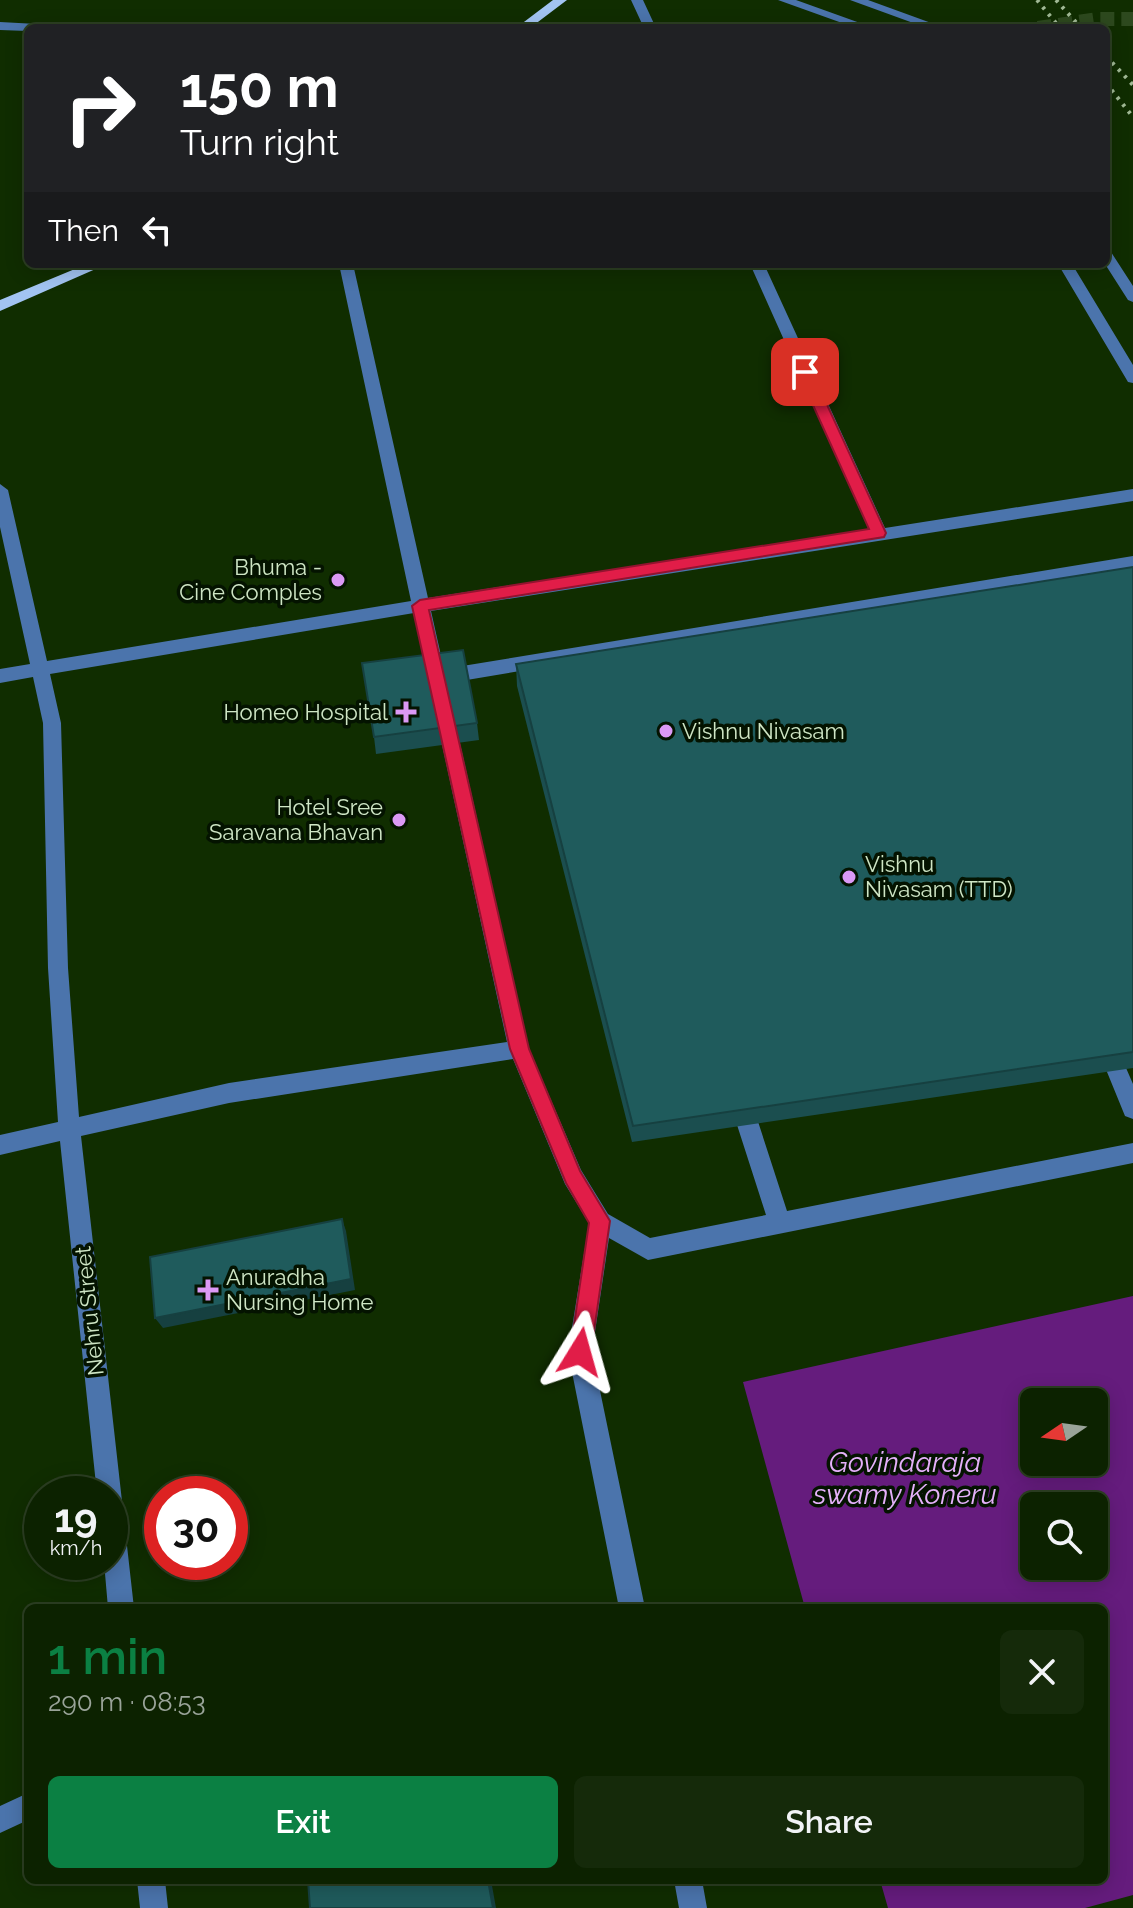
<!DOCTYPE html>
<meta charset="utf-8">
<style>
:root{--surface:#0c2200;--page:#152a0a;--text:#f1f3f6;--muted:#9aa499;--line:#2c3f22;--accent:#0b8043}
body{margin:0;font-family:Raleway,sans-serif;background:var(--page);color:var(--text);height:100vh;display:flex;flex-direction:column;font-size:30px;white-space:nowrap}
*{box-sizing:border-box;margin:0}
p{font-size:26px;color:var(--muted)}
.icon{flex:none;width:44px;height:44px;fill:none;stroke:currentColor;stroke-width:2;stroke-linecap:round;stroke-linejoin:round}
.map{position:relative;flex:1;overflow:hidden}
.drawer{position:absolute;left:24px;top:1604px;width:1084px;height:280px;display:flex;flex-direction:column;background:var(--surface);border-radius:12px;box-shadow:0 4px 20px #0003,0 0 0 2px var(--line)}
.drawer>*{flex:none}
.hud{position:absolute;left:24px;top:24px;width:1086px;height:244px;border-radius:12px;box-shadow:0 4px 20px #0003,0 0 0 2px var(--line);background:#202124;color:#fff;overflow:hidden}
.needle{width:52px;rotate:257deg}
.tools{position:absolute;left:1020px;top:1388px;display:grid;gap:16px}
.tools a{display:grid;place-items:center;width:88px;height:88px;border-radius:12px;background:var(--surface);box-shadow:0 4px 20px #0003,0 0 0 2px var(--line);font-size:40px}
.speed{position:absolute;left:24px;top:1476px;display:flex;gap:16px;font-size:40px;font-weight:700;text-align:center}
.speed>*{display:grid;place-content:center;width:104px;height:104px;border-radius:50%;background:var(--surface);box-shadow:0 4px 20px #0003,0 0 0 2px var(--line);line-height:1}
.speed small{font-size:20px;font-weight:400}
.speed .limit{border:12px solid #d22;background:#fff;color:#111}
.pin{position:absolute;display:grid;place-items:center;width:68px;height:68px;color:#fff;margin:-34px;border-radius:16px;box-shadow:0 4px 12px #0006}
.me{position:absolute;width:88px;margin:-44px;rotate:8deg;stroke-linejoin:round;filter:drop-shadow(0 0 6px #0008)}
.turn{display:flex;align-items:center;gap:28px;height:168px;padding:0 24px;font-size:36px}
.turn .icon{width:104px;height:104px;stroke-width:2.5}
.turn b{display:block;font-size:56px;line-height:68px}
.then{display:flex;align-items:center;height:76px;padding:0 24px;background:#0003;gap:16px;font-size:30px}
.round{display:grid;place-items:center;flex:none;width:84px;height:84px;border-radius:12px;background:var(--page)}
.summary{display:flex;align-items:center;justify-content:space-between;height:136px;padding:0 24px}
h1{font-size:48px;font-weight:600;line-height:60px;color:var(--accent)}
.action{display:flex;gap:16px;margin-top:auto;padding:16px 24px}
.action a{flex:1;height:92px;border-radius:12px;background:var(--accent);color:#fff;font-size:32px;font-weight:600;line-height:92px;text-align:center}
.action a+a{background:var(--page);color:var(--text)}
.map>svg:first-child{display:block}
</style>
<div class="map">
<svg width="1133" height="1908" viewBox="0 0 1133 1908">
<rect width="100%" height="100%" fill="#102d00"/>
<path fill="#651c7d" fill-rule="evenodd" d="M1133,1296V1895L1085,1908H888L880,1880H1104V1608H805L743,1382ZM1034,1402H1094V1462H1034ZM1034,1506H1094V1566H1034Z"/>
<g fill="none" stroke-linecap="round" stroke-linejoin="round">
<path stroke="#2d491e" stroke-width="14" stroke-dasharray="14 7" stroke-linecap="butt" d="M1038,28L1098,19H1133"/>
<path fill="#4b74ac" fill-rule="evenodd" d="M631,0H643L656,28H644Z
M778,0H796L874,28H856Z
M850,0H868L945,28H927Z
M0,22L37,24L43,28H28V31L0,30Z
M1106,251L1111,252L1133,286V302L1128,300L1105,264Z
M339,264H353L428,598L869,530L750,264H764L885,528L1133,489V501L431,611L444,669L1133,556V568L437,685L428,678L414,613L50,674L61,723L68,968L79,1117L229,1083L507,1042L436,717L445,710L454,717L529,1049L581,1170L608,1214L650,1238L766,1215L729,1100L733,1093L740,1090L747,1093L751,1100L787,1211L1133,1143V1163L648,1260L609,1238L592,1352L645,1608H619L568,1352L589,1223L565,1184L513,1059L229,1103L81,1136L134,1608H108L104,1562H110V1494H97L60,1141L0,1155V1135L58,1122L48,968L43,723L33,677L0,683V669L30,664L0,527V484L8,490L47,661L411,601Z
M1058,264H1072L1133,365V383L1128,382Z
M1106,1036L1113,1038L1133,1084V1119L1125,1116L1096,1045L1099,1038Z
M28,1793V1820L0,1833V1806Z
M137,1880H165L168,1908H140Z
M674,1880H702L707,1908H679Z"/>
<path fill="#a2c4f2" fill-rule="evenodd" d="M553,0H567L530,28H516Z
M87,264H107L0,311V300Z"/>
<path stroke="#a1b995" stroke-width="4" stroke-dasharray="3 6" stroke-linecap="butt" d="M1037,0L1060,28
M1056,0L1081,28
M1106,56L1133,85
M1106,83L1133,117"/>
</g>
<path fill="#1b4e4f" d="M1133,567V1068L632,1142L517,686L516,664Z
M477,723L479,740L376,754L374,737Z"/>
<path fill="#164040" d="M342,1219L346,1231L355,1290L163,1328L155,1318Z
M488,1880H491L496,1908H493Z"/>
<path fill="#1f5b5c" stroke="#164040" stroke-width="2" d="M1133,567V1052L633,1126L516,664Z
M463,650L477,723L374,737L362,663Z
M342,1219L351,1279L155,1318L150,1257Z
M308,1880H488L493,1908H310Z"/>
<path fill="#e11d48" stroke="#92132f" stroke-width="2" d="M805,367L812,372L886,533L884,537L429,610L529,1049L580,1171L610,1221L591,1352L588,1359L580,1362L573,1359L570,1352L589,1223L566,1183L510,1049L412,606L420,600L869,529L798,372Z"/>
<g fill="#db99f5" stroke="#041300" stroke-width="3">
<circle cx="338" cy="580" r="8"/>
<path d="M402 700h8v8h8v8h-8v8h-8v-8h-8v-8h8z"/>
<circle cx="666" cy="731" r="8"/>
<circle cx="399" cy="820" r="8"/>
<circle cx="849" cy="877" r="8"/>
<path d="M204 1278h8v8h8v8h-8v8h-8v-8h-8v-8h8z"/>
</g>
<g text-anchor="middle" stroke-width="7" stroke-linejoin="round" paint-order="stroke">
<g font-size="22" fill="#cfe6c5" stroke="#041300" text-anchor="end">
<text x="322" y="575">Bhuma -<tspan x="322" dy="25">Cine Comples</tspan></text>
<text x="388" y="720">Homeo Hospital</text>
<text x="682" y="739" text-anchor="start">Vishnu Nivasam</text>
<text x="383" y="815">Hotel Sree<tspan x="383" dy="25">Saravana Bhavan</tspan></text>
<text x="865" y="872" text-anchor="start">Vishnu<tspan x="865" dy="25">Nivasam (TTD)</tspan></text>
<text x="226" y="1285" text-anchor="start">Anuradha<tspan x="226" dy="25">Nursing Home</tspan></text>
</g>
<g font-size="22" fill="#cfe6c5" stroke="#041300">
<text transform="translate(89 1311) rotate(-96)" y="8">Nehru Street</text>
</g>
<g font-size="28" font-style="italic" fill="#e5b1fa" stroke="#041300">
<text x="905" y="1472">Govindaraja<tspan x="905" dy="32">swamy Koneru</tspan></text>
</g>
</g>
</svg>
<div class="tools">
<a><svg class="needle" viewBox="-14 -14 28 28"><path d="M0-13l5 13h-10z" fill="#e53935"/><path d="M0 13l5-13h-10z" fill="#9aa499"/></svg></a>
<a><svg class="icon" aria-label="search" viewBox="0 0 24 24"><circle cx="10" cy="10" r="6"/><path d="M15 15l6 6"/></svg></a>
</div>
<div class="speed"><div>19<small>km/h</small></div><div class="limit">30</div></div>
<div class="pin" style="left:805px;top:372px;background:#d93025"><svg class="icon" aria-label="arrive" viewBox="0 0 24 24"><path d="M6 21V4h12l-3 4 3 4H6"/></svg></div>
<svg class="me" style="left:580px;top:1352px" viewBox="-20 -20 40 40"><path d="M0-17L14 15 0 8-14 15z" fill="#e11d48" stroke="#fff" stroke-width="4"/></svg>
<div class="hud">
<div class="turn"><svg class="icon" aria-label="right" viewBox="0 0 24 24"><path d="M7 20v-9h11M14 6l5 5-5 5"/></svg><div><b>150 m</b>Turn right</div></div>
<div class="then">Then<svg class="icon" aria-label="left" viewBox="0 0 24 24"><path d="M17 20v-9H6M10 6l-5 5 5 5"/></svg></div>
</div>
<section class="drawer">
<div class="summary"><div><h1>1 min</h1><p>290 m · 08:53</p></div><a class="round"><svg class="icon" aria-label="close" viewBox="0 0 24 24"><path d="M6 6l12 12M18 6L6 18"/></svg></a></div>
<div class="action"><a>Exit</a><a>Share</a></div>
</section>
</div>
